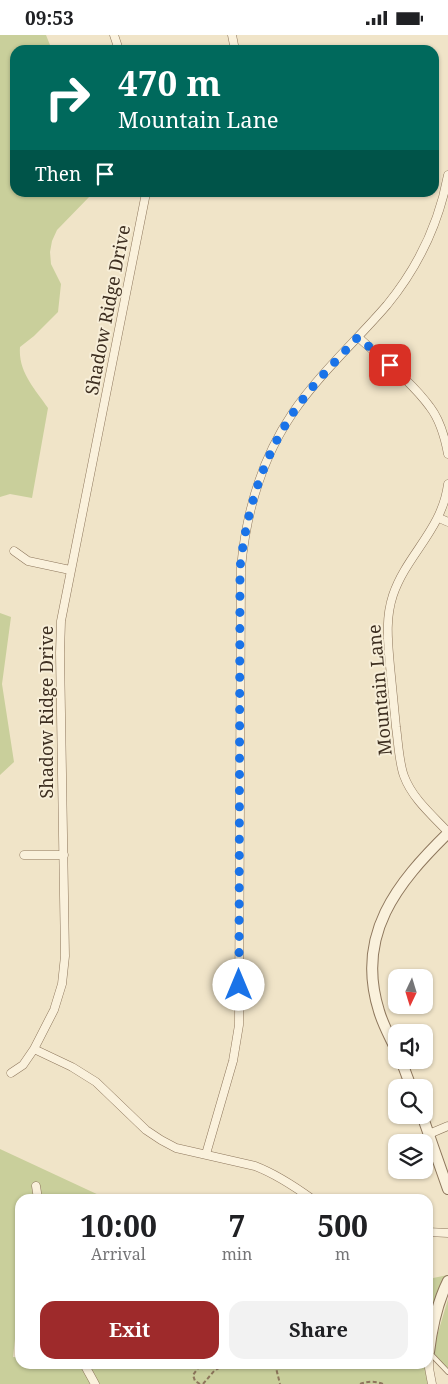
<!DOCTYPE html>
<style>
:root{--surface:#fff;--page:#f2f2f2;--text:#202124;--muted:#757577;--accent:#9e2a2b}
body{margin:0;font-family:"Noto Serif",serif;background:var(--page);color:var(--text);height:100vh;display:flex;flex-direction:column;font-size:19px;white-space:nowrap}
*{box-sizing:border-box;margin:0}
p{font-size:16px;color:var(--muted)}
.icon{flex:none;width:28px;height:28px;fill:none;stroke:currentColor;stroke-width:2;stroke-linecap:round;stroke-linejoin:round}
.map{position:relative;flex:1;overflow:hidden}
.side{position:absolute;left:15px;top:1159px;width:418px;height:175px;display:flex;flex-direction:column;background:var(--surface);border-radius:15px;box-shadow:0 1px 4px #0004}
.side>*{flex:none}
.hud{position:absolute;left:10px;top:10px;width:429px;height:152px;border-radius:15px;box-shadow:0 1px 4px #0004;background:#00695c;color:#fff;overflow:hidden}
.needle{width:32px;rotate:184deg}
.controls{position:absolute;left:388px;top:934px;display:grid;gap:10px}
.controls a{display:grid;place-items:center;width:45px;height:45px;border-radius:10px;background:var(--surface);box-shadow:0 1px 4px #0004;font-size:25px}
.pin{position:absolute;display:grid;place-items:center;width:42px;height:42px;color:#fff;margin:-21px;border-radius:10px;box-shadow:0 2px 8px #0006}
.me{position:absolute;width:55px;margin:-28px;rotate:0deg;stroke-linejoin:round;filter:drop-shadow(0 0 4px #0008)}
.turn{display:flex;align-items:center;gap:18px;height:105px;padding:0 25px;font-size:22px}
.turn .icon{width:65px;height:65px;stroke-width:2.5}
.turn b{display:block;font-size:35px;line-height:42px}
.then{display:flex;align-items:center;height:48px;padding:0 25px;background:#0003;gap:10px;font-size:19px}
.eta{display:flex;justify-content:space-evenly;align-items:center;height:85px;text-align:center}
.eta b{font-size:30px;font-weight:700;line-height:35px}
.cta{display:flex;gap:10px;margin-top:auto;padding:10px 25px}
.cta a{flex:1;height:58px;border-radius:15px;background:var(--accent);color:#fff;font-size:20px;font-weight:700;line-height:58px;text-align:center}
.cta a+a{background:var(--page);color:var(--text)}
.status{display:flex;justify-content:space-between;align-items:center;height:35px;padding:0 25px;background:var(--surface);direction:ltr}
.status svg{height:14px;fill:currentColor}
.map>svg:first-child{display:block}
</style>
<div class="status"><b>09:53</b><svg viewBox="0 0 49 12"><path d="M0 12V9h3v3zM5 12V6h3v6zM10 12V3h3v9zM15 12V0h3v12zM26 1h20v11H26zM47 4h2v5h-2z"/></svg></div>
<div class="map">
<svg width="448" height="1349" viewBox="0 0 448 1349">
<rect width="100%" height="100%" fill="#f0e4c8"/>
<path fill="#c9cf9b" d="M0,0H46L52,15H15V158H91V160L57,195L52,206L50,217L51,229L61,249L58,277L34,301L20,312C18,337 35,354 48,373L32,463L10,459L0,462Z
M0,578L11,582L2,649L14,727L0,740Z
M0,1114L101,1161V1164H20V1301L15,1304L13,1322H20V1329H426L428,1349H0Z
M448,1240L443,1250L428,1314V1244Z
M448,1264V1333L432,1318Z"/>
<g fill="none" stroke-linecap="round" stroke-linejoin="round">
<defs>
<path id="service" d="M429,1317L448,1337"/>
<path id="minor" d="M114,0L119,15
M232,0L235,15
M358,302C382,324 411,346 430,372C440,385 445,403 448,419
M448,449C442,495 407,519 393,560C385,584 388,607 390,631C392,652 394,672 396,692C398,705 399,728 404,741C412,763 432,780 448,797
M439,483L448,487
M14,516L28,526L70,535
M24,820H64
M34,1014L72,1032L96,1047L146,1095L161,1105L176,1113L255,1131C276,1139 294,1151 312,1164
M11,1038L23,1030L34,1014L54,975L62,949L65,921L60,618L61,586L146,158
M429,1099L448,1091
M206,1119L233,1026L239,990L241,533C246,479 261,425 292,379C319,339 356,306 387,270C418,232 439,188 448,140
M36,1151L38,1164
M428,1197L448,1198
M429,1317V1333L432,1349
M84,1329L95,1349"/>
<path id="tertiary" d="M396,1015C390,1002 383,990 379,976C355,900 397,848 448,798
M401,1025L411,1052
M422,1080L448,1154
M429,1317C432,1292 437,1268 448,1246"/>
</defs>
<use href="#service" stroke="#8d765c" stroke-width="5.5"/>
<use href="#minor" stroke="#8d765c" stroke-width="9"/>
<use href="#tertiary" stroke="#8d765c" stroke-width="12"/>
<path stroke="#8d765c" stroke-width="2" stroke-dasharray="4 2.5" stroke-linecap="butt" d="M275,1329L280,1349
M200,1349L195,1346L193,1340L201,1329
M203,1349L214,1336L226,1329
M360,1349C368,1346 375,1346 383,1349"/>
<use href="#service" stroke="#faf1dc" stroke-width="4"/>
<use href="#minor" stroke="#faf1dc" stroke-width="8"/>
<use href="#tertiary" stroke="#faf1dc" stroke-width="10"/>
</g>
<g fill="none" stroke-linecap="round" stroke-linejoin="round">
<path stroke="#1a73e8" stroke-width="9" stroke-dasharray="0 16.2" d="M239,950L240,533C246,479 261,427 291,381C310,352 335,327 358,302L390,330"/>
</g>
<g text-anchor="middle" stroke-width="4" stroke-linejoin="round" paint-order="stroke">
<g font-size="18" fill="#3d2e20" stroke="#f7eed8">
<text transform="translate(108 275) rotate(-79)" y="6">Shadow Ridge Drive</text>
<text transform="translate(380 655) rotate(-95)" y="6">Mountain Lane</text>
<text transform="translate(47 677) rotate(-90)" y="6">Shadow Ridge Drive</text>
</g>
</g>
</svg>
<div class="controls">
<a><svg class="needle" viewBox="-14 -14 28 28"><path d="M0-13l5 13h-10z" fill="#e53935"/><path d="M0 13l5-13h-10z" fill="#757577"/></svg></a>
<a><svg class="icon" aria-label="sound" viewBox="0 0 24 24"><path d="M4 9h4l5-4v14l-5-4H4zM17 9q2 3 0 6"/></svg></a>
<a><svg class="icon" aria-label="search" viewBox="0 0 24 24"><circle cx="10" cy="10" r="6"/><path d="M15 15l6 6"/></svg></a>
<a><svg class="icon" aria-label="layers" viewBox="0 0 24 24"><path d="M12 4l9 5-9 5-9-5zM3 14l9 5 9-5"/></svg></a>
</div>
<div class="pin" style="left:390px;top:330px;background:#d93025"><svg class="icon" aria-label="arrive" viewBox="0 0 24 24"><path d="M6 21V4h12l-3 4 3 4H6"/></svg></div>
<svg class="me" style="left:239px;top:950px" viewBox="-20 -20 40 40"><circle r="19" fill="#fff"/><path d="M0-13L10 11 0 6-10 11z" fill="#1a73e8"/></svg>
<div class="hud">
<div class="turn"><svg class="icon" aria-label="right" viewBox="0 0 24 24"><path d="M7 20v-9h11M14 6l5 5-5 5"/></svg><div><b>470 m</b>Mountain Lane</div></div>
<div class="then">Then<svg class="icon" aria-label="arrive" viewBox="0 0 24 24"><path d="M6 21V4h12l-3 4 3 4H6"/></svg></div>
</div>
<section class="side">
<div class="eta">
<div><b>10:00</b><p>Arrival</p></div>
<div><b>7</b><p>min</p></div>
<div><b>500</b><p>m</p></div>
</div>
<div class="cta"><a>Exit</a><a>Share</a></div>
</section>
</div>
